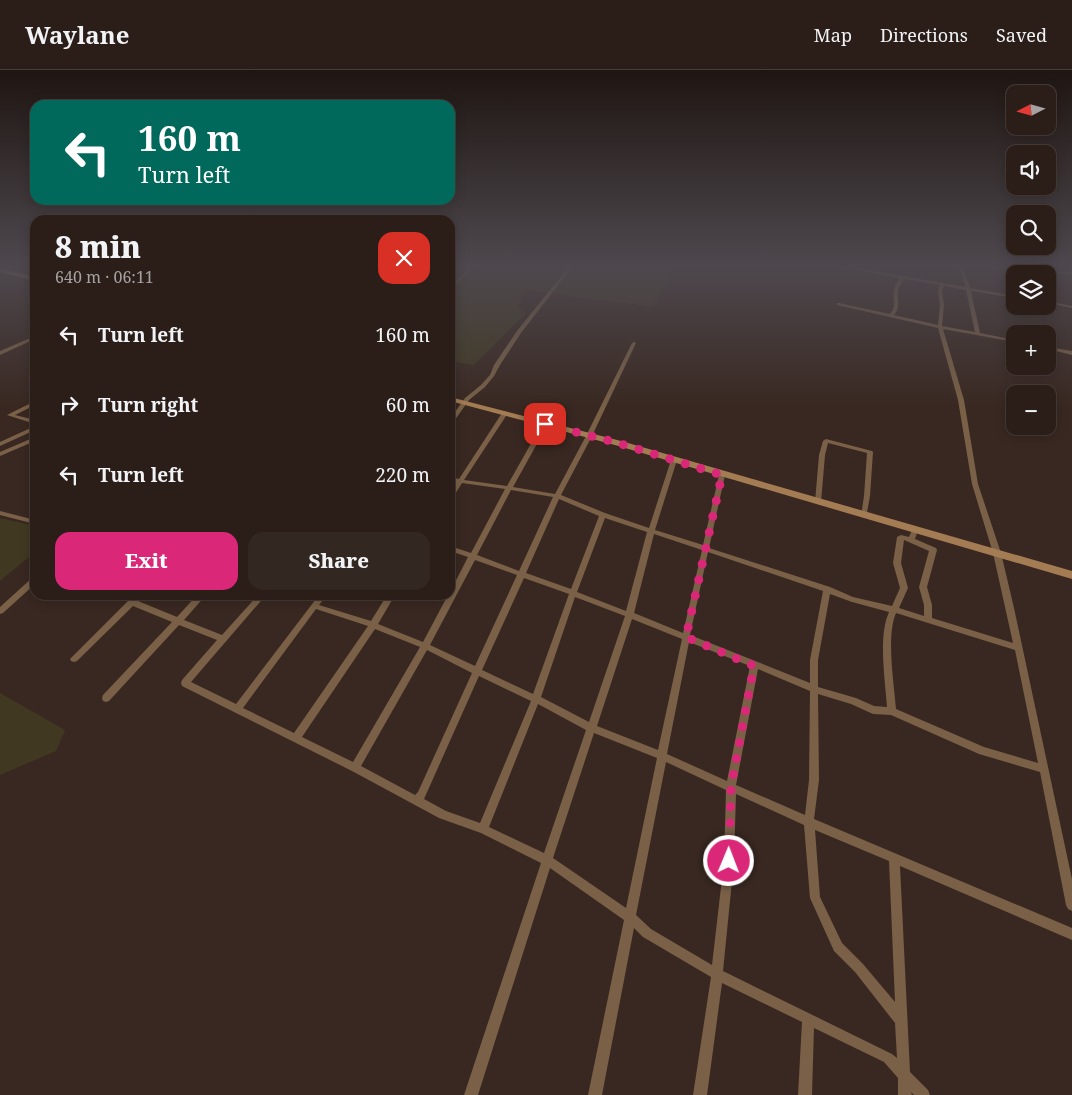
<!DOCTYPE html>
<meta charset="utf-8">
<style>
:root{--surface:#2b1e19;--page:#332722;--text:#f1f3f6;--muted:#a6a2a2;--line:#473c38;--accent:#db2777}
body{margin:0;font-family:"Noto Serif",serif;background:var(--page);color:var(--text);height:100vh;display:flex;flex-direction:column;font-size:19px;white-space:nowrap}
*{box-sizing:border-box;margin:0}
p{font-size:16px;color:var(--muted)}
.icon{flex:none;width:28px;height:28px;fill:none;stroke:currentColor;stroke-width:2;stroke-linecap:round;stroke-linejoin:round}
.map{position:relative;flex:1;overflow:hidden}
.drawer{position:absolute;left:30px;top:145px;width:425px;height:385px;display:flex;flex-direction:column;background:var(--surface);border-radius:15px;box-shadow:0 2px 12px #0003,0 0 0 1px var(--line)}
.drawer>*{flex:none}
.guide{position:absolute;left:30px;top:30px;width:425px;height:105px;border-radius:15px;box-shadow:0 2px 12px #0003,0 0 0 1px var(--line);background:#00695c;color:#fff;overflow:hidden}
.needle{width:32px;rotate:264deg}
.tools{position:absolute;left:1006px;top:15px;display:grid;gap:10px}
.tools a{display:grid;place-items:center;width:50px;height:50px;border-radius:10px;background:var(--surface);box-shadow:0 2px 12px #0003,0 0 0 1px var(--line);font-size:25px}
.pin{position:absolute;display:grid;place-items:center;width:42px;height:42px;color:#fff;margin:-21px;border-radius:10px;box-shadow:0 2px 8px #0006}
.me{position:absolute;width:55px;margin:-28px;rotate:1deg;stroke-linejoin:round;filter:drop-shadow(0 0 4px #0008)}
.turn{display:flex;align-items:center;gap:18px;height:105px;padding:0 25px;font-size:22px}
.turn .icon{width:65px;height:65px;stroke-width:2.5}
.turn b{display:block;font-size:35px;line-height:42px}
.round{display:grid;place-items:center;flex:none;width:52px;height:52px;border-radius:15px;background:var(--page)}
.overview{display:flex;align-items:center;justify-content:space-between;height:85px;padding:0 25px}
h1{font-size:30px;font-weight:800;line-height:38px}
.primary-button{display:flex;gap:10px;margin-top:auto;padding:10px 25px}
.primary-button a{flex:1;height:58px;border-radius:15px;background:var(--accent);color:#fff;font-size:20px;font-weight:800;line-height:58px;text-align:center}
.primary-button a+a{background:var(--page);color:var(--text)}
ul{padding:0;list-style:none}
li{display:flex;align-items:center;gap:15px;height:70px;padding:0 25px}
li div{flex:1}
li b{display:block;font-size:19px}
li em{font-style:normal}
header{display:flex;align-items:center;gap:30px;box-sizing:border-box;height:70px;padding:0 25px;background:var(--surface);border-bottom:1px solid var(--line)}
header strong{font-size:24px}
nav{display:flex;gap:28px;margin-inline-start:auto;font-size:18px}
.map>svg:first-child{display:block}
</style>
<header>
<strong>Waylane</strong>
<nav><a>Map</a><a>Directions</a><a>Saved</a></nav>
</header>
<div class="map">
<svg width="1072" height="1025" viewBox="0 0 1072 1025">
<rect width="100%" height="100%" fill="#392821"/>
<path fill="#403821" d="M450,195H675L653,237L525,220L517,238L526,243L474,295L456,292L450,293Z
M0,448L35,456V482L0,511Z
M0,623L65,660L56,681L0,705Z"/>
<g fill="none" stroke-linecap="round" stroke-linejoin="round">
<path fill="#796047" fill-rule="evenodd" d="M473,195H477L450,220V217Z
M570,195H574L521,263L500,295L494,306L485,317L469,330L452,354L450,355V349L465,328L481,315L490,305L494,295L517,261Z
M831,195H838L966,217L958,195H962L970,218L1015,226V228L971,221L980,263L1015,270V272L943,259L964,330L978,414L1001,483L1014,538L1072,809V841L1068,839L1066,835L1040,702L979,684L891,645L873,644L851,634L818,624L819,710L814,749L1072,858V870L900,796L910,1002L928,1020L930,1025H914L911,1022L912,1025H898V1008L884,992L814,958L812,1025H798L802,952L722,913L707,1025H693L711,907L643,867L634,858L602,1025H588L624,850L550,798L478,1025H464L541,793L481,763L439,748L352,701L182,616L181,613L182,610L217,570L179,555L109,631L106,632L103,631L102,628L103,625L172,552L133,536L77,591L74,592L71,591L70,589L134,525H143L138,531L177,547L197,525H206L184,550L222,565L258,525H266L191,612L236,634L319,525H327L319,535L371,551L387,525H395L378,554L423,572L448,525H450V522L468,487L450,481V476L471,483L505,419L462,413L452,429L450,430V422L456,412L450,411V407L459,409L502,343L505,341L508,343L464,410L507,416L542,354L545,352L548,354L513,417L555,424L586,366L632,273L634,272L636,273L592,366L561,425L605,443L649,458L671,390L674,388L676,389L677,390L655,460L703,475L719,405L720,404H724L725,405L709,478L830,517L853,527L892,536L900,518L893,493L897,467L901,465L909,467L913,458H917L918,460L915,469L936,478L937,480L927,517L932,535V548L1013,573L993,483L972,414L958,330L938,258L837,235V233H839L890,244C897,237 892,229 894,220C895,215 898,212 900,208ZM904,209L940,215L938,221L940,235L938,255L894,245C901,237 897,230 898,220C899,216 902,213 904,209ZM944,216L966,220L975,262L942,256L944,235L942,221ZM511,420L553,427L519,501L477,485ZM559,429L599,446L571,519L526,503ZM605,448L647,462L626,541L577,522ZM654,464L702,480L683,563L634,543ZM904,470L929,481L919,517L924,535V546L899,538L908,518L901,493ZM708,482L823,521L810,590V613L690,565ZM475,490L517,505L475,596L430,575ZM524,508L569,524L533,624L482,600ZM830,524L852,532L889,542C878,566 885,609 887,637L874,636L856,628L818,617V590ZM575,527L625,546L589,652L541,627ZM316,539L368,556L294,663L243,638ZM896,543L1015,580L1038,693L984,677L896,639C894,613 886,566 896,543ZM632,549L682,569L658,680L597,656ZM375,559L420,577L353,692L302,667ZM689,572L750,596L727,711L667,684ZM427,580L472,603L418,722L415,725L361,696ZM758,599L810,621L809,710L805,745L736,715ZM479,606L531,631L480,753L446,741L424,729ZM538,634L586,660L544,783L489,757ZM594,663L657,688L626,838L553,788ZM666,692L726,720L724,791L712,895L651,859L636,845ZM736,724L804,755L810,828L834,881L855,902L895,953L897,988L892,984L723,901L734,791ZM815,760L889,791L895,932L863,894L842,873L820,827Z
M1012,195H1020L1072,203V205Z
M1048,231L1072,236V238L1048,233Z
M35,266V269L0,285V281Z
M1048,277L1072,281V285L1048,279Z
M35,331V335L15,345L35,350V354L7,345Z
M35,356V360L0,376V372Z
M35,367V371L0,386V382Z
M826,369L872,381L873,382L870,426L866,448H864L861,446L864,426L867,383L828,373L825,385L821,432L818,434L815,432L819,385L823,371Z
M0,441L35,450V454L0,445Z
M35,507V514L3,543L0,544V537L32,508Z"/>
<path fill="#a47c53" fill-rule="evenodd" d="M0,198L35,207V211L0,202Z
M450,327L621,371L1072,501V509L615,375L450,331Z"/>
</g>
<linearGradient id="sky" x2="0" y2="1"><stop stop-color="#1f1612"/><stop offset="0.58" stop-color="#4e484e"/><stop offset="1" stop-color="#4e484e" stop-opacity="0"/></linearGradient>
<rect width="1072" height="338" fill="url(#sky)"/>
<g fill="none" stroke-linecap="round" stroke-linejoin="round">
<path stroke="#db2777" stroke-width="9" stroke-dasharray="0 16.2" d="M545,354L618,373L722,405L686,567L754,596L731,717L729,791"/>
</g>
</svg>
<div class="tools">
<a><svg class="needle" viewBox="-14 -14 28 28"><path d="M0-13l5 13h-10z" fill="#e53935"/><path d="M0 13l5-13h-10z" fill="#a6a2a2"/></svg></a>
<a><svg class="icon" aria-label="sound" viewBox="0 0 24 24"><path d="M4 9h4l5-4v14l-5-4H4zM17 9q2 3 0 6"/></svg></a>
<a><svg class="icon" aria-label="search" viewBox="0 0 24 24"><circle cx="10" cy="10" r="6"/><path d="M15 15l6 6"/></svg></a>
<a><svg class="icon" aria-label="layers" viewBox="0 0 24 24"><path d="M12 4l9 5-9 5-9-5zM3 14l9 5 9-5"/></svg></a>
<a>+</a>
<a>−</a>
</div>
<div class="pin" style="left:545px;top:354px;background:#d93025"><svg class="icon" aria-label="arrive" viewBox="0 0 24 24"><path d="M6 21V4h12l-3 4 3 4H6"/></svg></div>
<svg class="me" style="left:729px;top:791px" viewBox="-20 -20 40 40"><circle r="17" fill="#db2777" stroke="#fff" stroke-width="3"/><path d="M0-11L8 9 0 5-8 9z" fill="#fff"/></svg>
<div class="guide">
<div class="turn"><svg class="icon" aria-label="left" viewBox="0 0 24 24"><path d="M17 20v-9H6M10 6l-5 5 5 5"/></svg><div><b>160 m</b>Turn left</div></div>
</div>
<section class="drawer">
<div class="overview"><div><h1>8 min</h1><p>640 m · 06:11</p></div><a class="round" style="background:#d93025;color:#fff"><svg class="icon" aria-label="close" viewBox="0 0 24 24"><path d="M6 6l12 12M18 6L6 18"/></svg></a></div>
<ul>
<li><svg class="icon" aria-label="left" viewBox="0 0 24 24"><path d="M17 20v-9H6M10 6l-5 5 5 5"/></svg><div><b>Turn left</b></div><em>160 m</em></li>
<li><svg class="icon" aria-label="right" viewBox="0 0 24 24"><path d="M7 20v-9h11M14 6l5 5-5 5"/></svg><div><b>Turn right</b></div><em>60 m</em></li>
<li><svg class="icon" aria-label="left" viewBox="0 0 24 24"><path d="M17 20v-9H6M10 6l-5 5 5 5"/></svg><div><b>Turn left</b></div><em>220 m</em></li>
</ul>
<div class="primary-button"><a>Exit</a><a>Share</a></div>
</section>
</div>
